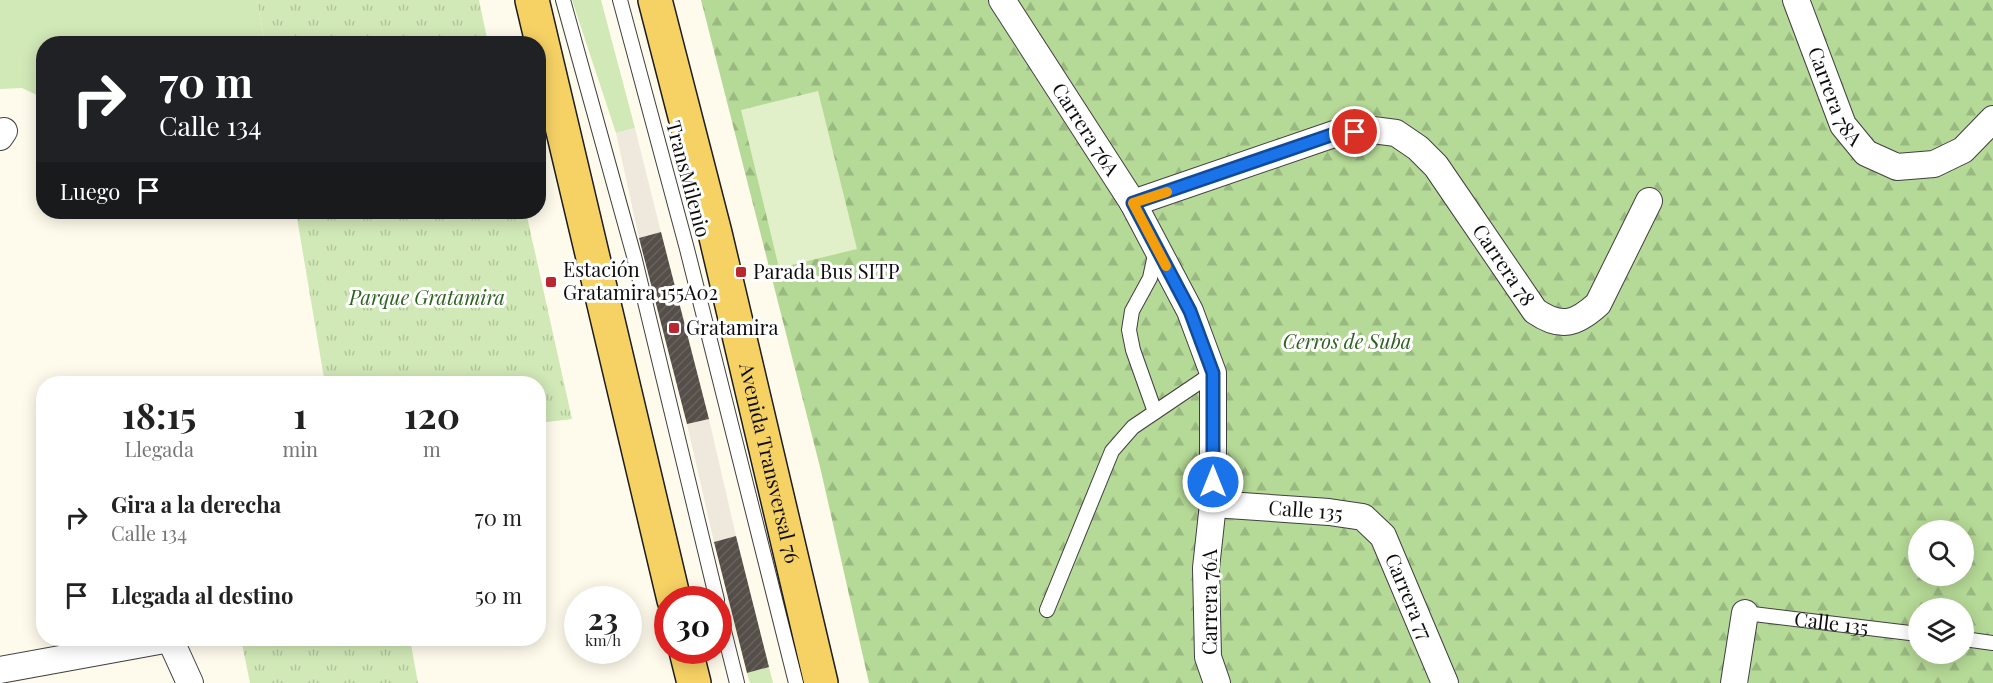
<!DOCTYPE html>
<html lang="es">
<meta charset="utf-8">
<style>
:root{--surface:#fff;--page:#f6f6f6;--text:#222;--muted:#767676}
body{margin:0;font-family:"Playfair Display",serif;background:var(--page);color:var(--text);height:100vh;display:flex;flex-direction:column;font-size:22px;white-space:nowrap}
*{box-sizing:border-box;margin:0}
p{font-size:20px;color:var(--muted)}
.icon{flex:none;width:33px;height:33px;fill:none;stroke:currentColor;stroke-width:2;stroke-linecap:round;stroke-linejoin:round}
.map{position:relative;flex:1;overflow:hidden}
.details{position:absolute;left:36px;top:376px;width:510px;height:270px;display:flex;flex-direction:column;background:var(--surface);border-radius:24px;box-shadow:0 3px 15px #0003}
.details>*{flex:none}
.banner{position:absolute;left:36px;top:36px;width:510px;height:183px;border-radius:24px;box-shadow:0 3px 15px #0003;background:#202124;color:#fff;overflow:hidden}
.buttons{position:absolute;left:1908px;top:520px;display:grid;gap:12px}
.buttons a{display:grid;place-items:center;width:66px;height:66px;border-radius:50%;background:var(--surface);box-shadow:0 3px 15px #0003;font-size:30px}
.speed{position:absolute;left:564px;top:586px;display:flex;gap:12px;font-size:30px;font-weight:700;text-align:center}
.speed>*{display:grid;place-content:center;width:78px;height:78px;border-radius:50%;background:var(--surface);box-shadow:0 3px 15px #0003;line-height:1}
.speed small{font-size:15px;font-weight:400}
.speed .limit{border:9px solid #d22;background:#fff;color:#111}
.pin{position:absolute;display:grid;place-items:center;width:51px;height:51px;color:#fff;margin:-26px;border:3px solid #fff;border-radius:50%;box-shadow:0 2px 6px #0007}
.me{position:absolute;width:66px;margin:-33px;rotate:0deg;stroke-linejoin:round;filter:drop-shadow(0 0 4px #0008)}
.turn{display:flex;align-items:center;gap:21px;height:126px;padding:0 24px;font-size:27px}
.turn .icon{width:78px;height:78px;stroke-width:2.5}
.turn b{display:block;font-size:42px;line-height:51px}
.then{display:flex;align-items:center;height:57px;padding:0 24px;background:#0003;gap:12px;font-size:22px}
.eta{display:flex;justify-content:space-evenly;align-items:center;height:102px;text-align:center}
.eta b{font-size:36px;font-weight:700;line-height:42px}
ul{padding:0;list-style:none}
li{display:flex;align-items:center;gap:18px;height:78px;padding:0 24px}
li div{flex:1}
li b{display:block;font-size:22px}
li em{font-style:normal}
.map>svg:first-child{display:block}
</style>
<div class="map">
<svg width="1993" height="683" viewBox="0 0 1993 683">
<defs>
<pattern id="forest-firs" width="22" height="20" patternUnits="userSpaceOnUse" patternTransform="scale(1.5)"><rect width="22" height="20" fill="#b5d996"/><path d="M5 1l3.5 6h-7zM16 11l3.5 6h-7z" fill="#9ab980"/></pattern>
<pattern id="park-tufts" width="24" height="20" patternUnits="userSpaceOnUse" patternTransform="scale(1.5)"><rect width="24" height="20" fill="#d1e8b7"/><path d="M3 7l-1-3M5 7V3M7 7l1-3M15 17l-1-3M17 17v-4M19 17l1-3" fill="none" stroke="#b2c69c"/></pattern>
<pattern id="building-hatch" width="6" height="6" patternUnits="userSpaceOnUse" patternTransform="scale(1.5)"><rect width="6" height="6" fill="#554e49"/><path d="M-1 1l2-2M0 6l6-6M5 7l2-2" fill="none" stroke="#68635f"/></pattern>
</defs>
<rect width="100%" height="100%" fill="#fffbec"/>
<path fill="#d1e8b7" d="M0,0H257L265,43L44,44L43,98L22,88L0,89Z
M572,0H601L635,128L616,133Z
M769,667L773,683H750L747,673Z"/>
<path fill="url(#forest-firs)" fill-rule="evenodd" d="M701,0H1993V683H869L821,471ZM1918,531H1964V576H1918ZM1918,609H1964V654H1918Z"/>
<path fill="url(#park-tufts)" d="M257,0H479L488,43H265Z
M296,212H526L572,419L539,423L538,384H325Z
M241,639H410L418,683H250Z"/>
<path fill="#e2f0c9" d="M818,91L857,249L779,268L741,110Z"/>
<path fill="#eee9dc" d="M635,128L661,232L639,238L616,133Z
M709,419L736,536L714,542L687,424Z"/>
<path fill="url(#building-hatch)" d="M661,232L709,419L687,424L639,238Z
M736,536L769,667L747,673L714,542Z"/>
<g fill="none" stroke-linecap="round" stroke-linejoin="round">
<defs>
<g id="lane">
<path d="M563,0L634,256L717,600"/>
<path d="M620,0L687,249L796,683"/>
<path d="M1155,412L1133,350L1129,330L1132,311L1150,278L1156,250"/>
<path d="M718,607L737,683"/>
<path d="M1047,610L1112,451L1133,427L1213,373"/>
<path id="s1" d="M1745,613L1918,634"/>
<path d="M1964,639L1993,643"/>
</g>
<g id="street">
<path id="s2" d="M1002,0L1133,203L1190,311L1213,373V504L1206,568L1208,657L1217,683"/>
<path id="s3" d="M1796,0L1843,125L1866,153L1897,167L1934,164L1963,150L1993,119"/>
<path d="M0,137L4,131"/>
<path id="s4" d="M1133,203L1337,133L1373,130L1396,133L1418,148L1436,166L1535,311C1561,329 1576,324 1598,304L1649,201"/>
<path id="s5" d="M1213,504L1329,512L1363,517L1383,536L1445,683"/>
<path d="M0,670L170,639L190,683"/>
<path d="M1734,683L1745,613"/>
</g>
<g id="primary">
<path d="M532,0L674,600"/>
<path id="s6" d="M655,0L715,233L821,683"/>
<path d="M686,651L694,683"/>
</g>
</defs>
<use href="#lane" stroke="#404040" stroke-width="16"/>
<use href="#street" stroke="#404040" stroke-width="28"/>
<use href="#primary" stroke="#1e1e1e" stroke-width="36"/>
<use href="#lane" stroke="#fff" stroke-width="14"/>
<use href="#street" stroke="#fff" stroke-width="26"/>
<use href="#primary" stroke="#f6d265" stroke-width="33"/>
</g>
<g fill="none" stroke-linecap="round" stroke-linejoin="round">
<defs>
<path id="route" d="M1213,482V373L1190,311L1133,203L1337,133L1355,132"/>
</defs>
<use href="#route" stroke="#114b97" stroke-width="15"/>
<use href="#route" stroke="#1a73e8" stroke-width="10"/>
<path stroke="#f59e0b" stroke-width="10" d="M1166,266L1133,203L1167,192"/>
</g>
<g fill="#ba272f" stroke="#fff" stroke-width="2">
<rect x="735" y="266" width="12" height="12" rx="3"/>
<rect x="545" y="276" width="12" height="12" rx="3"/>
<rect x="668" y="322" width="12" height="12" rx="3"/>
</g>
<g text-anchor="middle" stroke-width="6" stroke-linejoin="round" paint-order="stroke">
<g font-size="20" fill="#0d0d0d" stroke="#fff">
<text dy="7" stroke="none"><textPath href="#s3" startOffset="104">Carrera 78A</textPath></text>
<text dy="7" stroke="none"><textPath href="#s2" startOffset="154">Carrera 76A</textPath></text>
<text transform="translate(688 179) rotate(75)" y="7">TransMilenio</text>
<text dy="7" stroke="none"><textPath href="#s4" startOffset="447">Carrera 78</textPath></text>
<text dy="7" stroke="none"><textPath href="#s6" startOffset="477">Avenida Transversal 76</textPath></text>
<text dy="7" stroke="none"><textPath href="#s5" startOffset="93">Calle 135</textPath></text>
<text dy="7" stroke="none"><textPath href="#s5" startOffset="244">Carrera 77</textPath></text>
<text transform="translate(1210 602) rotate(-90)" y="7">Carrera 76A</text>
<text dy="7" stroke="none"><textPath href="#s1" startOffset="87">Calle 135</textPath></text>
</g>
<g font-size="20" fill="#0d0d0d" stroke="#fff" text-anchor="start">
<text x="563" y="277">Estación<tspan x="563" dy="23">Gratamira 155A02</tspan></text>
<text x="753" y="279">Parada Bus SITP</text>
<text x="686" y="335">Gratamira</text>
</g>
<g font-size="20" font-style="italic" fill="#2d631e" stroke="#fff">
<text x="427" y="305">Parque Gratamira</text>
<text x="1347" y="349">Cerros de Suba</text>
</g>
</g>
</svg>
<div class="buttons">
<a><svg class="icon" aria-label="search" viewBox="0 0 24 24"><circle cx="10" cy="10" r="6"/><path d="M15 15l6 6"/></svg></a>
<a><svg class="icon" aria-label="layers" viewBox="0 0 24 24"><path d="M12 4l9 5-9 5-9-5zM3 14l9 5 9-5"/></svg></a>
</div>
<div class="speed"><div>23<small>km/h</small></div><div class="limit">30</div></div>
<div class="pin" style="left:1355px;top:132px;background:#d93025"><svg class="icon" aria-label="arrive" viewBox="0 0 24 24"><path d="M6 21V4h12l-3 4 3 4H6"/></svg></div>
<svg class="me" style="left:1213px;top:482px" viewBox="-20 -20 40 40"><circle r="17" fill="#1a73e8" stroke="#fff" stroke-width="3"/><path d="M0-11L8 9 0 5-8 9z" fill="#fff"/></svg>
<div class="banner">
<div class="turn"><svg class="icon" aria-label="right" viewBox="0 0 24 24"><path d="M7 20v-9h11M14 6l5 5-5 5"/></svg><div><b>70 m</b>Calle 134</div></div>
<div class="then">Luego<svg class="icon" aria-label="arrive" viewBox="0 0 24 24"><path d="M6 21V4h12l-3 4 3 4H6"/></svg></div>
</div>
<section class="details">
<div class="eta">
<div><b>18:15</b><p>Llegada</p></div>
<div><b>1</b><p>min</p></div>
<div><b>120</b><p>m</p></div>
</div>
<ul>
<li><svg class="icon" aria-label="right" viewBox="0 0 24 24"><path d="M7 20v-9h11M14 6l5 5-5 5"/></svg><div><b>Gira a la derecha</b><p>Calle 134</p></div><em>70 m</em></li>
<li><svg class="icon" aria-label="arrive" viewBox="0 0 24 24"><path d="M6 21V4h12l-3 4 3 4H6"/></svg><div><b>Llegada al destino</b></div><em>50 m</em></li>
</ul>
</section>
</div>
